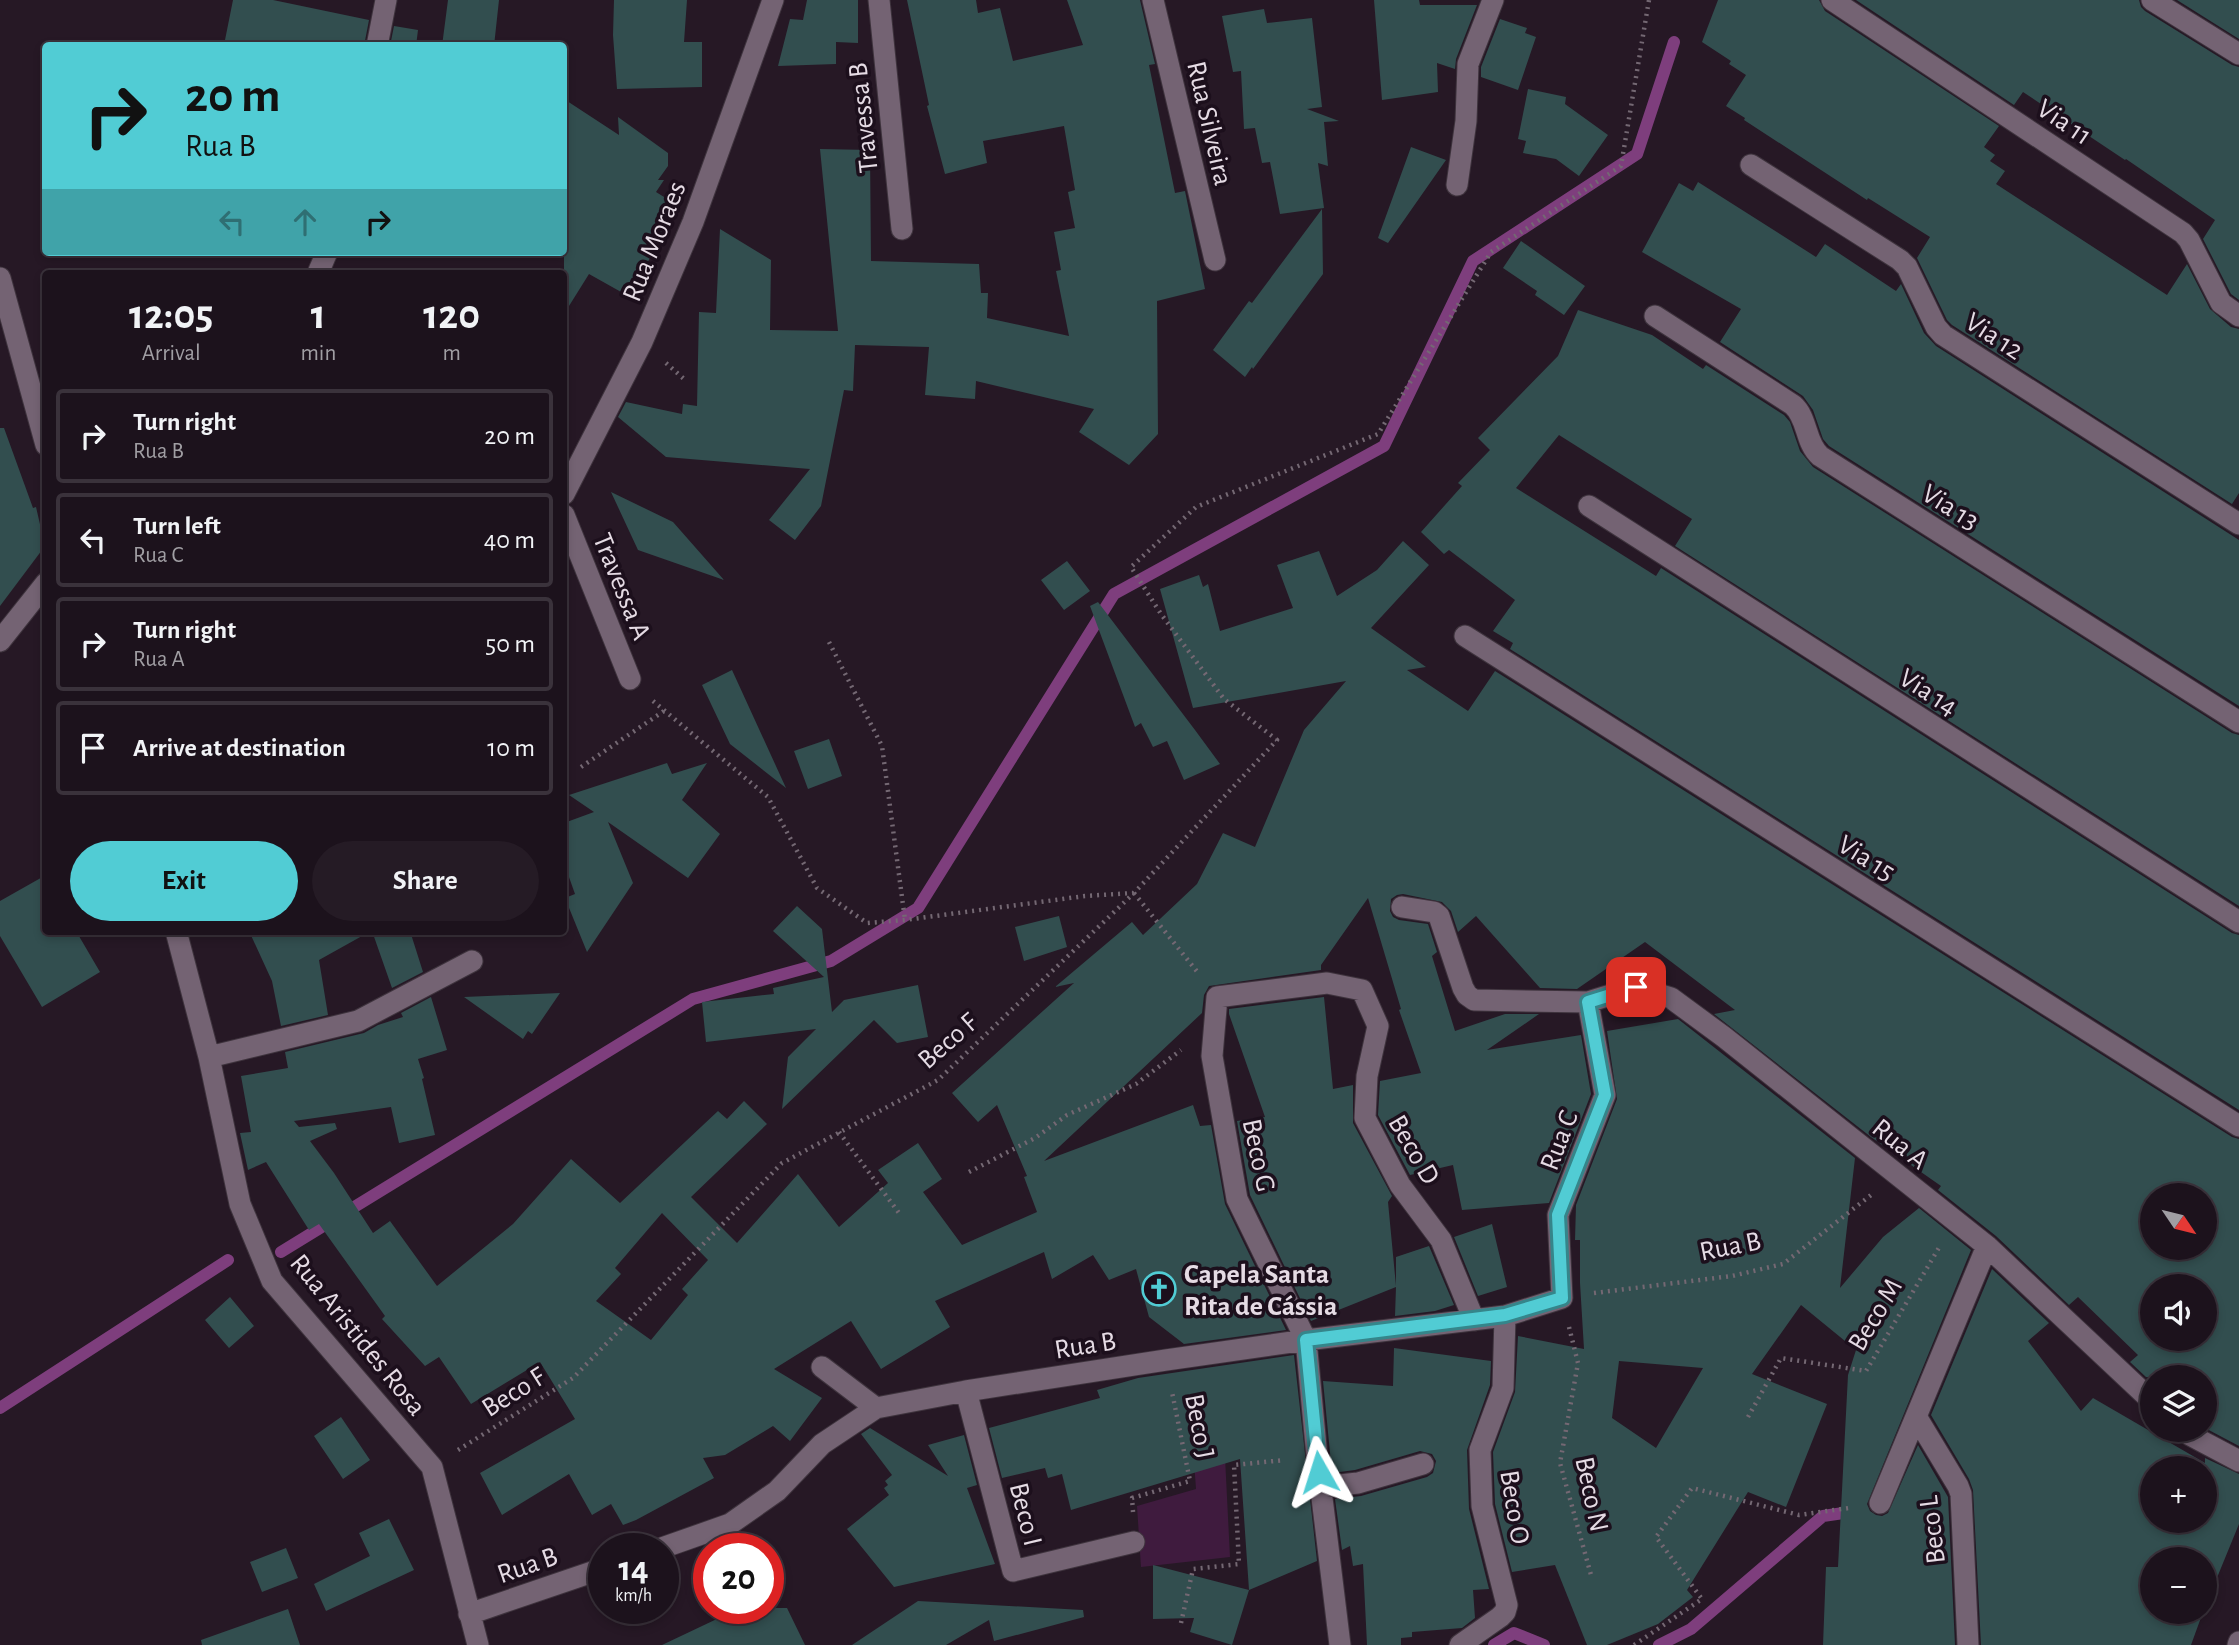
<!DOCTYPE html>
<meta charset="utf-8">
<style>
:root{--surface:#1c121c;--page:#251b25;--text:#f1f3f6;--muted:#a09ea3;--line:#3a323b;--accent:#51ccd4}
body{margin:0;font-family:"Alegreya Sans",sans-serif;background:var(--page);color:var(--text);height:100vh;display:flex;flex-direction:column;font-size:26px;white-space:nowrap}
*{box-sizing:border-box;margin:0}
p{font-size:23px;color:var(--muted)}
.icon{flex:none;width:38px;height:38px;fill:none;stroke:currentColor;stroke-width:2;stroke-linecap:round;stroke-linejoin:round}
.map{position:relative;flex:1;overflow:hidden}
.drawer{position:absolute;left:42px;top:270px;width:525px;height:665px;display:flex;flex-direction:column;background:var(--surface);border-radius:7px;box-shadow:0 4px 10px #0003,0 0 0 2px var(--line)}
.drawer>*{flex:none}
.top-card{position:absolute;left:42px;top:42px;width:525px;height:214px;border-radius:7px;box-shadow:0 4px 10px #0003,0 0 0 2px var(--line);background:#51ccd4;color:#111;overflow:hidden}
.needle{width:46px;rotate:125deg}
.tools{position:absolute;left:2140px;top:1183px;display:grid;gap:14px}
.tools a{display:grid;place-items:center;width:77px;height:77px;border-radius:50%;background:var(--surface);box-shadow:0 4px 10px #0003,0 0 0 2px var(--line);font-size:35px}
.speed{position:absolute;left:588px;top:1533px;display:flex;gap:14px;font-size:35px;font-weight:700;text-align:center}
.speed>*{display:grid;place-content:center;width:91px;height:91px;border-radius:50%;background:var(--surface);box-shadow:0 4px 10px #0003,0 0 0 2px var(--line);line-height:1}
.speed small{font-size:18px;font-weight:400}
.speed .limit{border:10px solid #d22;background:#fff;color:#111}
.pin{position:absolute;display:grid;place-items:center;width:60px;height:60px;color:#fff;margin:-30px;border-radius:14px;box-shadow:0 4px 10px #0006}
.me{position:absolute;width:77px;margin:-38px;rotate:354deg;stroke-linejoin:round;filter:drop-shadow(0 0 5px #0008)}
.turn{display:flex;align-items:center;gap:24px;height:147px;padding:0 28px;font-size:32px}
.turn .icon{width:91px;height:91px;stroke-width:2.5}
.turn b{display:block;font-size:49px;line-height:60px}
.lanes{display:flex;align-items:center;height:66px;padding:0 28px;background:#0003;justify-content:center;gap:35px;direction:ltr}
.lanes .off{opacity:.35}
.eta{display:flex;justify-content:space-evenly;align-items:center;height:119px;text-align:center}
.eta b{font-size:42px;font-weight:700;line-height:49px}
.action{display:flex;gap:14px;margin-top:auto;padding:14px 28px}
.action a{flex:1;height:80px;border-radius:42px;background:var(--accent);color:#111;font-size:28px;font-weight:700;line-height:80px;text-align:center}
.action a+a{background:var(--page);color:var(--text)}
ul{padding:0;list-style:none}
li{display:flex;align-items:center;gap:21px;height:94px;margin:0 14px 10px;padding:0 14px;border:4px solid var(--line);border-radius:7px}
li div{flex:1}
li b{display:block;font-size:26px}
li em{font-style:normal}
.map>svg:first-child{display:block}
</style>
<div class="map">
<svg width="2239" height="1645" viewBox="0 0 2239 1645">
<rect width="100%" height="100%" fill="#261825"/>
<path fill="#3f1b3e" d="M1225,1457L1230,1557L1141,1567L1137,1506L1196,1489L1194,1461Z"/>
<g fill="none" stroke-linecap="round" stroke-linejoin="round">
<path stroke="#7e3e7d" stroke-width="12" d="M281,1252L693,999L831,961L918,908L1114,594L1384,446L1473,261L1637,154L1674,42
M0,1408L228,1260
M1494,1645L1514,1633L1544,1645
M1659,1645L1691,1629L1823,1516L1857,1511"/>
</g>
<path fill="#324e4f" fill-rule="evenodd" d="M233,0H273L369,20L364,46H252L225,40Z
M448,0H499L494,46H442Z
M614,0H687L684,42H702V87L617,89L613,35Z
M807,0H858V43L836,42V64L778,66L790,19L803,20Z
M907,0H976L978,13L1000,8L1013,61L1083,45L1067,0H1140L1155,64L1149,65L1175,193L1185,191L1205,289L1157,301L1158,434L1129,465L1079,432L1094,409L976,381L975,399L925,395L929,347L855,345L853,391L844,390L821,506L795,540L769,520L810,469L666,457L618,417L626,402L682,414L683,404L697,406L699,312L716,313L720,229L771,260L770,330L838,331L820,149L870,150L871,261L979,264L981,293H988L987,318L1069,336L1056,271L1061,270L1054,232L1075,228L1068,192L1075,190L1064,126L983,141L987,163L945,174L927,106L929,105Z
M1374,0H1419L1420,5H1477L1456,59L1455,69L1437,63L1438,92L1382,100Z
M1718,0H1819L1825,11L1999,126L1984,147L1995,155L1990,161L2005,171L1996,184L2167,295L2187,264L2210,309L2231,327L2239,329V493L2232,504L1952,325L1947,320L1917,258L1930,237L1868,198L1867,200L1744,120L1745,118L1726,106L1746,75L1729,64L1731,61L1702,42Z
M1856,0H2139L2141,7L2145,11L2232,65L2239,67V300L2231,294L2203,239L2215,220L2126,159L2125,160L2023,92L2014,105Z
M2177,0H2239V39Z
M1264,9L1267,23L1312,18L1322,107L1307,109L1339,121L1324,122L1328,166L1318,163L1324,208L1280,214L1270,162L1262,163L1255,128L1244,129L1241,71L1233,72L1222,16Z
M1500,19L1527,28L1525,33L1536,37L1518,90L1481,77V67Z
M394,26L418,30L416,46H390Z
M1528,89L1566,97L1565,104L1608,135L1579,176L1556,159L1523,153L1526,141L1518,139Z
M564,99L619,135L618,117L668,153V166L658,180H664L656,192L677,205L630,297L589,274L564,314Z
M1411,147L1446,160L1388,243L1378,238Z
M1698,182L1816,257L1825,244L1896,291L1901,284L1924,333L1936,346L2239,540V706L1829,446L1823,439L1813,410L1803,396L1720,342L1741,309L1642,252L1679,183L1693,191Z
M1322,209L1323,274L1253,369L1252,367L1245,377L1213,350L1249,301L1252,303Z
M1521,241L1585,286L1564,315L1535,295L1537,291L1503,268Z
M1578,310L1652,335L1703,369L1706,365L1784,415L1790,422L1800,451L1813,467L2232,733L2239,735V906L1675,546L1692,519L1559,435L1516,488L1656,576L1661,568L2232,933L2239,935V1110L1510,649L1513,643L1493,631L1515,600L1449,550L1444,554L1421,532L1462,486L1458,483L1490,450L1478,438L1558,356Z
M0,428H4L33,508L36,507L45,546L0,606Z
M611,492L673,522L724,580L638,550Z
M1403,541L1429,565L1371,628L1426,667L1407,670L1468,711L1495,671L2232,1137L2239,1139V1446L2205,1428V1377H2146L2130,1362L2138,1355L2078,1297L2069,1305L1996,1236L1938,1190L1941,1186L1871,1137L1714,1014L1735,1010L1645,942L1577,989L1540,988L1476,916L1458,932L1451,911L1442,902L1403,894L1397,895L1391,899L1390,911L1393,917L1399,920L1428,924L1437,952L1432,956L1455,1031L1505,1014H1539L1487,1050L1581,1035L1591,1094L1549,1203L1462,1210L1453,1165L1410,1175L1378,1115L1380,1081L1421,1073L1399,1010L1401,1009L1368,898L1321,965V970L1209,986L1204,995L1202,1013L1044,1161L1193,1105L1200,1126L1211,1125L1225,1204L1286,1330L1184,1344L1149,1317L1136,1269L1109,1280L1093,1255L1052,1279L1044,1252L935,1301L950,1327L881,1369L851,1321L774,1369L822,1398L790,1441L773,1426L725,1455L703,1458L714,1478L636,1520L623,1525L611,1504L592,1515L569,1474L502,1515L480,1473L575,1419L540,1362L471,1404L439,1357L425,1366L382,1319L385,1316L319,1224L309,1230L266,1162L248,1170L240,1133L251,1132L241,1076L288,1068L285,1052L364,1033L378,1025L403,1017L401,1013L431,997L447,1050L418,1059L424,1078L422,1079L435,1135L399,1143L391,1107L294,1121L299,1127L335,1123L337,1129L310,1141L334,1173L373,1233L390,1221L437,1286L513,1224L571,1159L620,1203L718,1111L727,1119L744,1101L767,1124L691,1197L737,1243L798,1174L839,1227L888,1183L878,1170L918,1143L942,1179L923,1192L962,1245L1037,1212L1024,1177L1027,1176L997,1105L978,1122L952,1093L1074,983L1055,987L1132,922L1143,935L1197,884L1223,833L1255,847L1304,730L1346,681L1193,708L1160,589L1199,575L1203,587L1208,584L1220,631L1293,608L1277,565L1319,551L1337,596L1377,570ZM2152,1195H2205V1248H2152ZM662,1213L708,1260L682,1289L688,1295L651,1340L596,1301L621,1274L615,1268ZM2152,1286H2205V1339H2152Z
M1067,561L1090,591L1064,610L1041,580Z
M1098,602L1195,730L1220,764L1184,780L1167,741L1153,747L1141,723L1135,727L1090,606Z
M732,670L786,788L730,744L702,685Z
M829,739L842,776L808,789L794,751Z
M667,763L672,774L707,763L682,800L720,834L688,878L608,822L633,883L587,952L565,898L575,894L564,863V823L594,812L569,795Z
M46,875V931H76L100,972L42,1007L0,936V901Z
M797,906L822,929L832,1012L844,1000L918,985L928,1037L897,1043L874,1020L782,1109L788,1057L816,1029L706,1042L702,1002L774,994L773,988L824,977L773,931Z
M1059,916L1067,947L1024,961L1015,927Z
M249,931H371L319,960L328,1015L281,1026L272,981Z
M372,931H410L423,972L392,988Z
M560,993L532,1034L528,1031L523,1039L464,997Z
M1324,997L1333,1089L1353,1085V1123L1392,1196L1388,1202L1396,1286V1257L1429,1246L1454,1305L1435,1311L1395,1316L1396,1287L1311,1321L1250,1195L1237,1121L1265,1117L1229,1014V1009Z
M1678,1019L1855,1158L1840,1288L1883,1237L1919,1208L1971,1250L1867,1504L1870,1511L1876,1515L1882,1516L1888,1513L1918,1445L1948,1497L1955,1645H1823L1826,1567H1838L1848,1375L1856,1350L1801,1305L1752,1374L1827,1404L1786,1507L1748,1492L1687,1590L1693,1597L1658,1624L1607,1645H1587L1555,1565L1512,1572L1495,1504L1493,1452L1515,1392L1518,1336L1584,1349L1580,1283V1240H1575L1576,1205L1617,1099L1607,1031ZM1619,1361L1703,1368L1656,1448L1612,1418Z
M1492,1224L1507,1287L1478,1296L1454,1237Z
M1992,1269L2049,1323L2028,1341L2081,1411L2093,1398L2205,1463V1458L2239,1474V1524L2205,1607V1559H2152V1612H2203L2191,1645H1981L1973,1490L1969,1479L1931,1415ZM2152,1468H2205V1521H2152Z
M230,1297L254,1326L229,1348L205,1320Z
M1394,1348L1491,1361L1490,1385L1467,1450L1469,1509L1489,1589L1473,1590L1475,1618L1462,1628L1412,1632V1637L1401,1638V1645H1367L1363,1564L1353,1566L1350,1546L1342,1550L1335,1499L1361,1496L1427,1477L1433,1473L1436,1461L1432,1454L1420,1451L1355,1470L1332,1473L1323,1381L1393,1386Z
M1294,1355L1317,1561L1249,1590L1240,1459L1071,1510L1062,1474L1048,1478L1045,1468L1002,1478L989,1428L1100,1398L1097,1390L1138,1378Z
M341,1417L370,1460L343,1479L314,1436Z
M870,1428L948,1476L928,1445L964,1435L977,1485L967,1488L995,1564L894,1587L847,1529L889,1495L884,1488L888,1485L885,1481L892,1475L861,1434Z
M389,1519L414,1570L326,1611L314,1584L370,1556L359,1533Z
M286,1548L298,1578L262,1592L250,1562Z
M1153,1565L1249,1590L1232,1645L1190,1632L1194,1618L1153,1619Z
M918,1601L1083,1610L1084,1617L994,1641L989,1620L946,1645H852Z
M740,1608H787L805,1645H662Z
M288,1609L300,1645H202L201,1640Z"/>
<g fill="none" stroke-linecap="round" stroke-linejoin="round">
<defs>
<path id="minor" d="M879,0L902,229
M1153,0L1215,260
M1832,0L2183,233L2189,240L2221,303L2239,316
M2152,0L2239,54
M377,46L386,0
M1751,165L1900,260L1907,267L1936,327L1943,335L2239,524
M1457,185L1466,121L1468,64L1493,0
M318,273L327,252
M0,278L46,445
M1655,316L1793,405C1808,418 1805,443 1820,456L2239,722
M564,494L642,342L693,222L773,0
M1589,506L2239,922
M564,515L630,679
M1465,636L2239,1126
M0,641L46,583
M1402,907L1434,912L1439,916L1463,988L1467,995L1474,1000L1588,1002L1636,987L1671,998L1724,1037L1987,1246L2152,1401
M176,931L209,1057L240,1204L272,1281L432,1467L478,1645
M209,1057L358,1021L472,961
M822,1367L876,1408
M966,1391L1013,1571L1134,1542
M1917,1418L1958,1486L1961,1494L1968,1645
M2184,1430L2190,1435L2239,1461
M1321,1487L1358,1483L1423,1464
M1880,1503L1987,1246
M659,1549L730,1524L777,1491L822,1444L876,1408L966,1391L1166,1360L1306,1340L1505,1316L1562,1298L1558,1215L1605,1095L1588,1002
M469,1614L604,1568
M1340,1645L1317,1457L1306,1340L1237,1199L1212,1056L1217,997L1327,983L1362,990L1378,1026L1367,1076L1365,1118L1400,1185L1441,1240L1474,1320
M1460,1645L1500,1617L1505,1612L1507,1605L1482,1506L1480,1450L1503,1388L1505,1316
M2238,1645L2239,1642"/>
</defs>
<use href="#minor" stroke="#3e333d" stroke-width="23"/>
<path stroke="#746873" stroke-width="4.5" stroke-dasharray="2 5" stroke-linecap="butt" d="M666,363L684,379
M829,642L882,746L905,920
M653,701L768,797L817,888L867,923L905,920L1085,896L1133,893
M581,767L664,711
M1134,893L1199,974
M839,1132L899,1213
M969,1172L1035,1138L1067,1115L1136,1084L1181,1050
M1594,1293L1732,1276L1783,1264L1871,1195
M1569,1327L1578,1363L1560,1463L1591,1575
M1748,1417L1781,1358L1866,1371L1940,1246
M458,1450L573,1378L782,1163L938,1080L1134,893L1277,740L1224,699L1161,614L1131,567L1196,507L1378,434L1491,252L1621,166L1649,0
M1133,1512L1132,1498L1190,1481L1172,1392
M1181,1623L1193,1569L1239,1564L1234,1465L1285,1460
M1634,1645L1702,1599L1656,1537L1692,1488L1799,1515L1849,1508"/>
<use href="#minor" stroke="#746373" stroke-width="21"/>
</g>
<g fill="none" stroke-linecap="round" stroke-linejoin="round">
<defs>
<path id="route" d="M1319,1472L1306,1340L1505,1315L1562,1298L1558,1215L1605,1095L1588,1002L1636,987"/>
</defs>
<use href="#route" stroke="#35858a" stroke-width="18"/>
<use href="#route" stroke="#51ccd4" stroke-width="12"/>
</g>
<defs>
<symbol id="church-ring" viewBox="-11 -11 22 22"><circle r="9.5" fill="#1c0f1c" stroke="#51ccd4" stroke-width="1.5"/><path d="M-1.2-6h2.4v3.5h3.3v2.4h-3.3V6h-2.4V-.1h-3.3v-2.4h3.3Z" fill="#51ccd4"/></symbol>
</defs>
<g fill-rule="evenodd">
<use href="#church-ring" x="1140" y="1270" width="38" height="38"/>
</g>
<g text-anchor="middle" stroke-width="7" stroke-linejoin="round" paint-order="stroke">
<g font-size="28" fill="#e5dbe4" stroke="#1c0f1c">
<text transform="translate(862 118) rotate(-96)" y="10">Travessa B</text>
<text transform="translate(2065 121) rotate(34)" y="10">Via 11</text>
<text transform="translate(1211 123) rotate(77)" y="10">Rua Silveira</text>
<text transform="translate(653 241) rotate(-68)" y="10">Rua Moraes</text>
<text transform="translate(1995 335) rotate(33)" y="10">Via 12</text>
<text transform="translate(1951 506) rotate(32)" y="10">Via 13</text>
<text transform="translate(623 586) rotate(68)" y="10">Travessa A</text>
<text transform="translate(1929 691) rotate(33)" y="10">Via 14</text>
<text transform="translate(1867 857) rotate(32)" y="10">Via 15</text>
<text transform="translate(947 1040) rotate(-41)" y="10">Beco F</text>
<text transform="translate(1558 1140) rotate(-69)" y="10">Rua C</text>
<text transform="translate(1901 1143) rotate(39)" y="10">Rua A</text>
<text transform="translate(1415 1149) rotate(60)" y="10">Beco D</text>
<text transform="translate(1260 1155) rotate(78)" y="10">Beco G</text>
<text transform="translate(1730 1245) rotate(-11)" y="10">Rua B</text>
<text transform="translate(1874 1314) rotate(-59)" y="10">Beco M</text>
<text transform="translate(359 1334) rotate(51)" y="10">Rua Aristides Rosa</text>
<text transform="translate(1085 1344) rotate(-9)" y="10">Rua B</text>
<text transform="translate(513 1391) rotate(-32)" y="10">Beco F</text>
<text transform="translate(1201 1426) rotate(79)" y="10">Beco J</text>
<text transform="translate(1593 1494) rotate(78)" y="10">Beco N</text>
<text transform="translate(1516 1507) rotate(81)" y="10">Beco O</text>
<text transform="translate(1027 1514) rotate(76)" y="10">Beco I</text>
<text transform="translate(1931 1530) rotate(-97)" y="10">Beco L</text>
<text transform="translate(527 1564) rotate(-19)" y="10">Rua B</text>
</g>
<g font-size="28" font-weight="bold" fill="#e5dbe4" stroke="#1c0f1c" text-anchor="start">
<text x="1184" y="1283">Capela Santa<tspan x="1184" dy="32">Rita de Cássia</tspan></text>
</g>
</g>
</svg>
<div class="tools">
<a><svg class="needle" viewBox="-14 -14 28 28"><path d="M0-13l5 13h-10z" fill="#e53935"/><path d="M0 13l5-13h-10z" fill="#a09ea3"/></svg></a>
<a><svg class="icon" aria-label="sound" viewBox="0 0 24 24"><path d="M4 9h4l5-4v14l-5-4H4zM17 9q2 3 0 6"/></svg></a>
<a><svg class="icon" aria-label="layers" viewBox="0 0 24 24"><path d="M12 4l9 5-9 5-9-5zM3 14l9 5 9-5"/></svg></a>
<a>+</a>
<a>−</a>
</div>
<div class="speed"><div>14<small>km/h</small></div><div class="limit">20</div></div>
<div class="pin" style="left:1636px;top:987px;background:#d93025"><svg class="icon" aria-label="arrive" viewBox="0 0 24 24"><path d="M6 21V4h12l-3 4 3 4H6"/></svg></div>
<svg class="me" style="left:1319px;top:1472px" viewBox="-20 -20 40 40"><path d="M0-17L14 15 0 8-14 15z" fill="#51ccd4" stroke="#fff" stroke-width="4"/></svg>
<div class="top-card">
<div class="turn"><svg class="icon" aria-label="right" viewBox="0 0 24 24"><path d="M7 20v-9h11M14 6l5 5-5 5"/></svg><div><b>20 m</b>Rua B</div></div>
<div class="lanes"><svg class="icon off" aria-label="left" viewBox="0 0 24 24"><path d="M17 20v-9H6M10 6l-5 5 5 5"/></svg><svg class="icon off" aria-label="ahead" viewBox="0 0 24 24"><path d="M12 20V5M6 11l6-6 6 6"/></svg><svg class="icon" aria-label="right" viewBox="0 0 24 24"><path d="M7 20v-9h11M14 6l5 5-5 5"/></svg></div>
</div>
<section class="drawer">
<div class="eta">
<div><b>12:05</b><p>Arrival</p></div>
<div><b>1</b><p>min</p></div>
<div><b>120</b><p>m</p></div>
</div>
<ul>
<li><svg class="icon" aria-label="right" viewBox="0 0 24 24"><path d="M7 20v-9h11M14 6l5 5-5 5"/></svg><div><b>Turn right</b><p>Rua B</p></div><em>20 m</em></li>
<li><svg class="icon" aria-label="left" viewBox="0 0 24 24"><path d="M17 20v-9H6M10 6l-5 5 5 5"/></svg><div><b>Turn left</b><p>Rua C</p></div><em>40 m</em></li>
<li><svg class="icon" aria-label="right" viewBox="0 0 24 24"><path d="M7 20v-9h11M14 6l5 5-5 5"/></svg><div><b>Turn right</b><p>Rua A</p></div><em>50 m</em></li>
<li><svg class="icon" aria-label="arrive" viewBox="0 0 24 24"><path d="M6 21V4h12l-3 4 3 4H6"/></svg><div><b>Arrive at destination</b></div><em>10 m</em></li>
</ul>
<div class="action"><a>Exit</a><a>Share</a></div>
</section>
</div>
